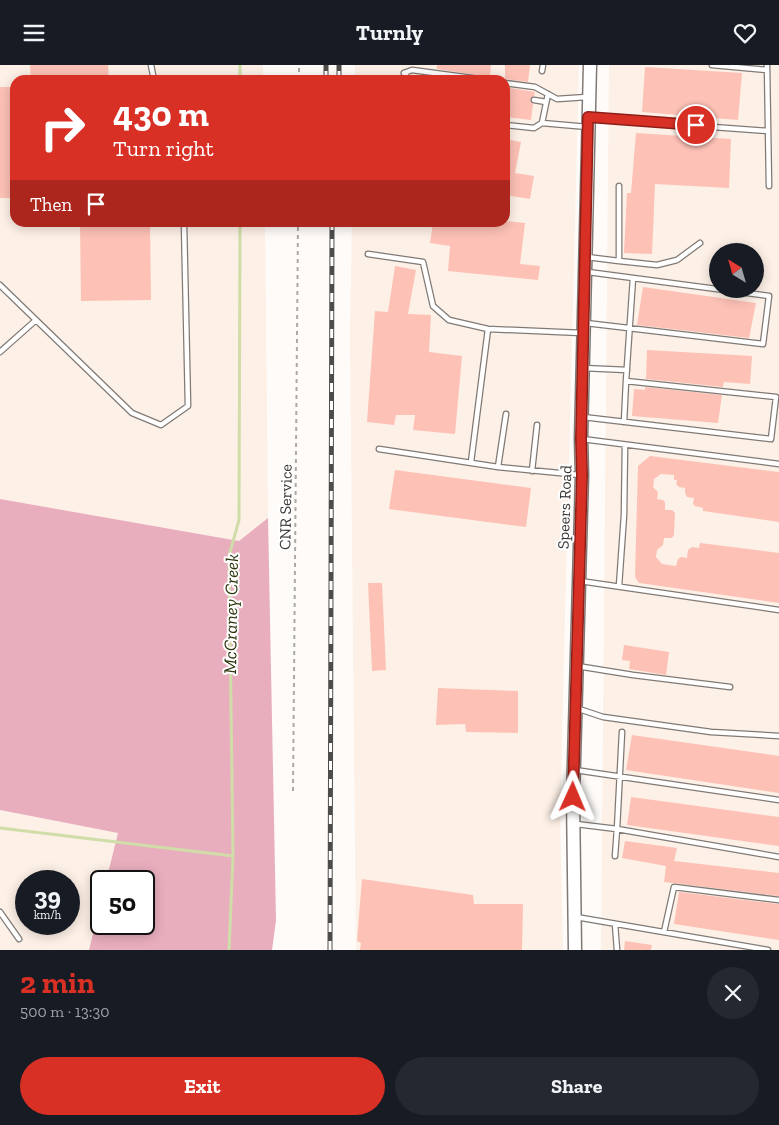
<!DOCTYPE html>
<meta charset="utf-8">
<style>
:root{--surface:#171b24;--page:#242831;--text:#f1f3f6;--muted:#9ea1a6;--accent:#d93025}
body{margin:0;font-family:"Zilla Slab",serif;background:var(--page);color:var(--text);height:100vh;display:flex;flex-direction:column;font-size:19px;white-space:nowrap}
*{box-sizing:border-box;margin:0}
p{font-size:16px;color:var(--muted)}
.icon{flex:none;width:28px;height:28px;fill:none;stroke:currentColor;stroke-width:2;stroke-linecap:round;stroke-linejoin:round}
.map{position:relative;height:885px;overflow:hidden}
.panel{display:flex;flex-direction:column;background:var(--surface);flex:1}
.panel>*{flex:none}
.guide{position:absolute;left:10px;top:10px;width:500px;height:152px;border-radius:15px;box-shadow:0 2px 12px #0003;background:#d93025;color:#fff;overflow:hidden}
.needle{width:32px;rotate:323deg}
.buttons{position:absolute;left:709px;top:178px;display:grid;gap:10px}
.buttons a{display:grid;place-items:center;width:55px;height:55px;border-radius:50%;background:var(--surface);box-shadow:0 2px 12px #0003;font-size:25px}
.speed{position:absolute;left:15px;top:805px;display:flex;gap:10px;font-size:25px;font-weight:700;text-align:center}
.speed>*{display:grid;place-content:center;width:65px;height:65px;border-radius:50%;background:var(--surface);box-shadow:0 2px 12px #0003;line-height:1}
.speed small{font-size:12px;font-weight:400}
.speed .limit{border:2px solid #111;border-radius:8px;background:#fff;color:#111}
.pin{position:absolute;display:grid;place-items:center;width:42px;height:42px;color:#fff;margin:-21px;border:2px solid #fff;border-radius:50%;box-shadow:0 1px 5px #0007}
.me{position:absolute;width:55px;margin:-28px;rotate:1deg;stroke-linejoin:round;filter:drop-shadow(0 0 4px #0008)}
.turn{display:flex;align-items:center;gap:18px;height:105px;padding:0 20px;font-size:22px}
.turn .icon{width:65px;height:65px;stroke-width:2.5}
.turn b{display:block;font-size:35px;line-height:42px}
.then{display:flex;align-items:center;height:48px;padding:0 20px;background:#0003;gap:10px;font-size:19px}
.round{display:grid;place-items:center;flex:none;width:52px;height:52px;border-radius:26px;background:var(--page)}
.overview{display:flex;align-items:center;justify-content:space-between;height:85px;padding:0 20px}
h1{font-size:30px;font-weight:800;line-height:38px;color:var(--accent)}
.cta{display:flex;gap:10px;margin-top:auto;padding:10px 20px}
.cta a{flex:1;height:58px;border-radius:30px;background:var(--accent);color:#fff;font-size:20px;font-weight:800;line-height:58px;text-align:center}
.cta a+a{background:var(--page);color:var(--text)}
header{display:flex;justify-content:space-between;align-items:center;height:65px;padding:0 20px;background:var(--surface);font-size:22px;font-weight:800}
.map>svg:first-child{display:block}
</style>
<header><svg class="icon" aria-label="menu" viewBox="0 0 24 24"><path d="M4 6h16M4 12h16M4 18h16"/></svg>Turnly<svg class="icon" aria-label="heart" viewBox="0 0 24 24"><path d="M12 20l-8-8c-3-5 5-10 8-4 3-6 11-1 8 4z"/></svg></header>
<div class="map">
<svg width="779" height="885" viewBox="0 0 779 885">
<rect width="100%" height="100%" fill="#fefbf8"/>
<path fill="#fdf0e6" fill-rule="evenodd" d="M0,0H263V15H15V158H265L268,453L239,476L0,434Z
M355,0H579L560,749L563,885H356L350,268L352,158H505V15H355Z
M609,0H779V885H601ZM718,186H755V224H718Z
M0,745L118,768L106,816H101V836L89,885H0ZM26,816H69V859H26Z"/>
<path fill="#e9aebd" d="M0,434L239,476L268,453L276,855L272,885H89L101,836V859H144V816H106L118,768L0,745Z"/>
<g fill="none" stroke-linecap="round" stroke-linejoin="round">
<path stroke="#d0dda8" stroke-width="3" d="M240,15V0
M0,763L233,791L229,885
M233,791L229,491L239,455L240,158"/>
</g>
<path fill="#fdc1b6" d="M30,0H108L109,15H31Z
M437,0H491L490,12L437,4Z
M505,0H530L528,17L505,14Z
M645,2L742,8L738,55L642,47Z
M0,22H15V133H0Z
M505,22L535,27L534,31L530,35L533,39L531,55L505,52Z
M636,68L731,74L729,123L655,119L652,189L624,188L627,128H631Z
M505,74L521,77L515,108L534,111L530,134L505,130Z
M505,156L525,158L520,199L540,201L538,215L448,206L450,181L430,178L433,158H505Z
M80,158H150L151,235L81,236Z
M395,201L416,205L408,249L431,250L429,287L462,291L455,369L413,365L415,350H396L394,360L367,357L375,246L388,247Z
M643,222L756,238L749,273L637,260Z
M647,285L752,291L750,319L724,317L723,322L646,314Z
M645,322L722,330L718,358L632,351L634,324L645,325Z
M650,391L779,407V457L703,446V443L695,441L693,439L694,433L687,432L685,428V423L679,422L676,419L677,415H674V410L661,409L654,414L653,422L658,427L657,434L663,435L665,437V445H672L675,448L674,470L672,473H664L663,480L657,485L656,492L662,499L676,501L678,494L681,492L687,493L688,485L692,482L699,483L700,478L779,488V538L639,518L635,512L638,401Z
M395,405L531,423L526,462L389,444Z
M368,518H382L386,605L372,606Z
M624,580L669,587L666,610L629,604L630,596L622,595Z
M438,623L518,626V668L466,667L465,659L436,660Z
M632,670L779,691V728L626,705Z
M631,732L779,752V781L627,760Z
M625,776L677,783L674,796L779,808V831L664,817L666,801L622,793Z
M362,814L473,830L474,839H523L522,885H360L361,878L357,876Z
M679,827L779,839V875L674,859Z
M625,876L652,880L651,885H624Z"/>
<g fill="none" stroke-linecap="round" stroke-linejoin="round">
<defs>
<path id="lane" d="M151,0L154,15
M712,0L767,5
M767,0L769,121
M542,6L543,0
M404,8L412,5L487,15
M404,8L410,15
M505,18L535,22L557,34L587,32
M548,29L542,58L588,62
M534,35L546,37
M590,53L768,66
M505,60L534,63L542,58
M368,189L423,197L433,241L449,255L488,264
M587,192L619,196V121
M619,196L657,200L677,195L700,178
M588,207L633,213
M0,220L132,348L161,360L188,341L184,158
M0,287L36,255
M583,303L627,305
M583,352L771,374L776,332L626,316L633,213L769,231L763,279L586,258
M624,357L626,316
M582,374L779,399
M379,384L498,402L580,410
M471,397L488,264L582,268
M498,402L506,349
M532,406L537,360
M580,516L779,545
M619,521L624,450L625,380
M577,601L633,610L730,622
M576,643L603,652L711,667L779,671
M575,705L779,735
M576,759L617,764L622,667
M615,791L617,764L779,792
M0,847L19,874
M576,852L768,885
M615,859L617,885
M664,867L674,822L779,835"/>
<path id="secondary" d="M575,885L573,732L582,410L581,374L590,0"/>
</defs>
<use href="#lane" stroke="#807a76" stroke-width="7"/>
<use href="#secondary" stroke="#807a76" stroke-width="15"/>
<path stroke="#aba9a6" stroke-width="2" stroke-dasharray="4 4" stroke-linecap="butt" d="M299,15V0
M293,726L298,158"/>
<use href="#lane" stroke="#fff" stroke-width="4.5"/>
<use href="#secondary" stroke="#fff" stroke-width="12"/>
<defs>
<path id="rail" d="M326,15V0
M339,15V0
M330,885L332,158"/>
</defs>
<use href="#rail" stroke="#4e4c4a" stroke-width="5"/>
<use href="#rail" stroke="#fff" stroke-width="3" stroke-dasharray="9" stroke-linecap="butt"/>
</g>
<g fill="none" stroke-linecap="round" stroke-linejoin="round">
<defs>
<path id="route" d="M573,732L582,410L581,374L588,52L696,60"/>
</defs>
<use href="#route" stroke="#8d1f18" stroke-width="12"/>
<use href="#route" stroke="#d93025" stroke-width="9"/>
</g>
<g text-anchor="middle" stroke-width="4" stroke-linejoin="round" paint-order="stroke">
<g font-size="16" fill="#3a3836" stroke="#fff">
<text transform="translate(285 442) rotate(-89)" y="6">CNR Service</text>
<text transform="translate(564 442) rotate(-88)" y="6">Speers Road</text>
</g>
<g font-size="18" font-style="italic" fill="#2b330a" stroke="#fff">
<text transform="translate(231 549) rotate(-89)" y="6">McCraney Creek</text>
</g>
</g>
</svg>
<div class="buttons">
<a><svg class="needle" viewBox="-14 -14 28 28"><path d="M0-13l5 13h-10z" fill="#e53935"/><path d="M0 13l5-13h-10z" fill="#9ea1a6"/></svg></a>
</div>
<div class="speed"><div>39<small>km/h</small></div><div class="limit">50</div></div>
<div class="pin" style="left:696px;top:60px;background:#d93025"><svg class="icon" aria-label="arrive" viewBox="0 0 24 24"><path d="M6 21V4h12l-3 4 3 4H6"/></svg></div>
<svg class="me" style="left:573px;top:732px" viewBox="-20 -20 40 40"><path d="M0-17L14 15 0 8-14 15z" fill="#d93025" stroke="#fff" stroke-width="4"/></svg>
<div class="guide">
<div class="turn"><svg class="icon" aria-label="right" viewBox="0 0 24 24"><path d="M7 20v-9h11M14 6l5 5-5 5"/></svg><div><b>430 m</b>Turn right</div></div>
<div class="then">Then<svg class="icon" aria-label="arrive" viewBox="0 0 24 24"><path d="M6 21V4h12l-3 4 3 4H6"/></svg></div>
</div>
</div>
<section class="panel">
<div class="overview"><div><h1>2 min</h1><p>500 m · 13:30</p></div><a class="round"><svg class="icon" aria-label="close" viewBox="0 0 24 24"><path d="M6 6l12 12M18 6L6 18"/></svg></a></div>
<div class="cta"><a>Exit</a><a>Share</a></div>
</section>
